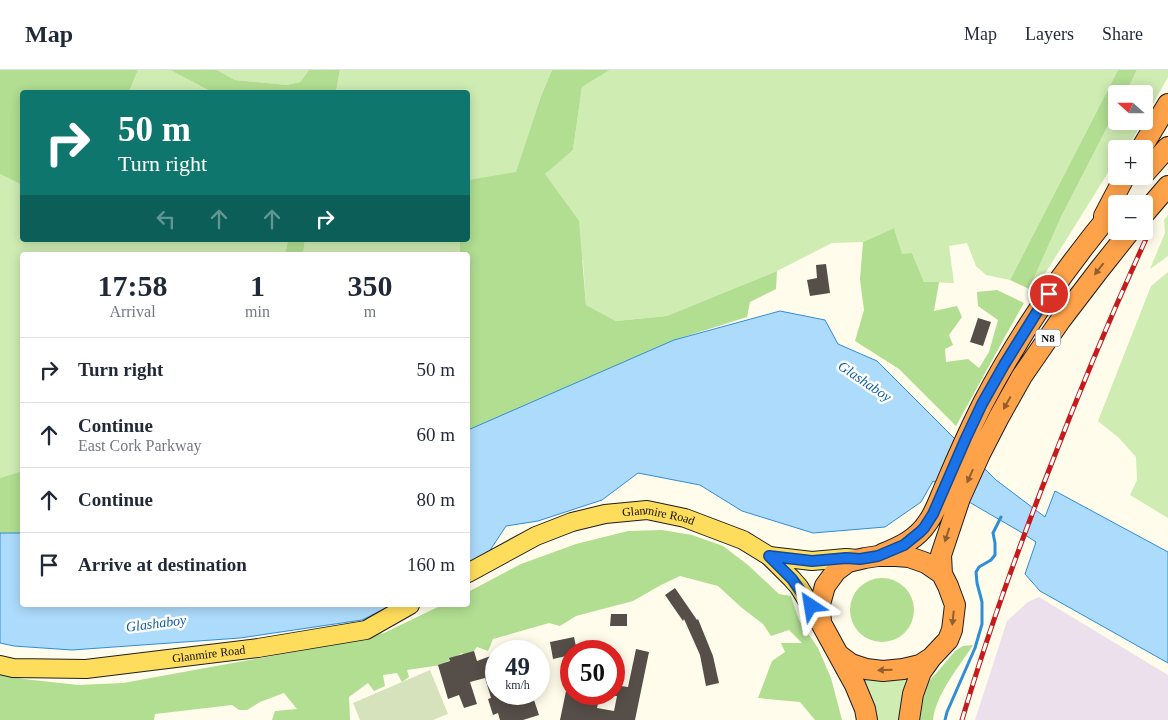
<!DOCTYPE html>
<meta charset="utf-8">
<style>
:root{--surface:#fff;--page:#f2f2f3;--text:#1f2937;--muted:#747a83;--line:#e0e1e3}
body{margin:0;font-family:Georgia,serif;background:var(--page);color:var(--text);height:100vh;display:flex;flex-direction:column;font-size:19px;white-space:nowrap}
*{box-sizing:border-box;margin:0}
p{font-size:16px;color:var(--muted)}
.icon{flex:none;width:28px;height:28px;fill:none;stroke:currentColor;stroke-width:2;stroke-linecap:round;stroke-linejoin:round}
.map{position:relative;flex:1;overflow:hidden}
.side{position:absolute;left:20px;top:182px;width:450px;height:355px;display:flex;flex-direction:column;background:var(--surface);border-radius:5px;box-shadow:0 2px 12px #0003}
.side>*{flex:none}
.guide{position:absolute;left:20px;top:20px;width:450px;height:152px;border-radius:5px;box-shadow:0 2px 12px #0003;background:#0f766e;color:#fff;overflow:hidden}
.needle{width:32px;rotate:291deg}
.fabs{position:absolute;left:1108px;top:15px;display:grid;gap:10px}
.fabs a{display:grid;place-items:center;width:45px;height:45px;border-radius:5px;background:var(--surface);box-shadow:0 2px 12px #0003;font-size:25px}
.speed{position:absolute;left:485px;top:570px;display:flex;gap:10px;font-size:25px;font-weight:700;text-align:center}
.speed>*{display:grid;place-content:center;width:65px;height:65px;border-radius:50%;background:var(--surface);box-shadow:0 2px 12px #0003;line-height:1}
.speed small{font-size:12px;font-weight:400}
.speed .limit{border:8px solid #d22;background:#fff;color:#111}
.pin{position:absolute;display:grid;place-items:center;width:42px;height:42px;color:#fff;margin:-21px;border:2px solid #fff;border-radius:50%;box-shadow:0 1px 5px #0007}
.me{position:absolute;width:55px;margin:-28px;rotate:327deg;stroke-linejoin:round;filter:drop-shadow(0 0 4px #0008)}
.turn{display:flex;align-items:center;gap:18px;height:105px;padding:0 15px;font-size:22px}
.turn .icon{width:65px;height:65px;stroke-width:2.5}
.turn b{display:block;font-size:35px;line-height:42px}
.lanes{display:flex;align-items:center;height:48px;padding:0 15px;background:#0003;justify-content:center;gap:25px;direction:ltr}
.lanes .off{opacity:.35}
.eta{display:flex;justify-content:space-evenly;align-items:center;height:85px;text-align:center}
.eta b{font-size:30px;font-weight:600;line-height:35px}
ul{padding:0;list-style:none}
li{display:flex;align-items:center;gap:15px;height:65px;padding:0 15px;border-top:1px solid var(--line)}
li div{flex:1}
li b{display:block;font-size:19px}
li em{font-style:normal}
header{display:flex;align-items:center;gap:30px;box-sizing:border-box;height:70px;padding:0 25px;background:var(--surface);border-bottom:1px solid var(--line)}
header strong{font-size:24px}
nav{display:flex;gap:28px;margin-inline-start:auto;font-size:18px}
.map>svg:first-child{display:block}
</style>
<header>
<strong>Map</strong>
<nav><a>Map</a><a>Layers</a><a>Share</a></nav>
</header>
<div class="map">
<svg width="1168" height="650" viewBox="0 0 1168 650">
<rect width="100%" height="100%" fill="#fffcec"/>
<path fill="#ebe0ec" d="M1039,527L1168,605V650H975L1007,551L1028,532Z"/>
<path fill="#cfecb3" d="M138,0H170L212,22H129Z
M217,0H309L300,12L287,15L235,10Z
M340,0H552L541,26L516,103L468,110V22H336Z
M610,0H1118L1010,210L986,205L976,196L967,173L949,176L954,213L924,212L912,183L902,185L894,158L863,172L832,173L777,201L667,246L616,251L586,235L583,191L544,104L573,80L582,17Z
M1137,0H1168V7L1144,50V24H1125Z
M1116,40V51H1143L1127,79H1116V90L1031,226L1029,219L1062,145Z
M0,104L22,115V170H288L285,185H22V401L0,408Z
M1168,145V186L1150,199L1165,163L1164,150Z
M305,170H460V185H303Z
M1168,202V448L1130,425L1137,410L1136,387L1119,368L1098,351L1151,216Z
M858,605H915L905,650H874Z"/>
<path fill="#b1de91" d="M0,0H138L129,22H22V115L0,104Z
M170,0H217L235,10L287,15L300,12L309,0H340L336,22H212Z
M552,0H610L582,17L573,80L545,104L579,151L586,235L616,251L667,246L777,201L776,219L750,232L747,247L674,270L468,360V185H460V170H468V110L516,102L541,26Z
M1118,0H1137L1125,24H1116V40L1062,145L1029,219L1010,210Z
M894,158L902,184L912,183L924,212H939L934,241L957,236L962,247L949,265L953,275L945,279L946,292L968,289L979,298L989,282L998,250L978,236L977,222L997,220L1024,233L1007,263L956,356L899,299L855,271L864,240L860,209L863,172Z
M288,170H305L303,185H285Z
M22,401V463H0V408Z
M662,460L692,465L723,476L748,495L779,524L791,526L799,550L818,578L831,608L842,650H815L800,632L758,628L772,591L785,582L781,573H802L789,560L771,566L763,554L742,538L718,516L680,506L661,515L633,531L576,546L560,556L549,553L493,569L488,581L477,577L469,588L462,583L441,595L407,600L409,607L402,612L397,603L383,605L385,616L374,621L368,613L349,627L350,650H272L275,641L297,639L284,623L260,632L247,640H239L232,635L155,644L154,650H0V604L24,609L78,615L123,613L337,574L384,563L442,535H468V522L521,494L576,474L628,461Z
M850 540a32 32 0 1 1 64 0a32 32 0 1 1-64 0Z
M973,575C959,597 936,624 933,650H920L924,623L930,610L939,600L955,581L963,576Z"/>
<path fill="#d5e2bc" d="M430,600L448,644L433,650H360L353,633Z"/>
<path fill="#addbfb" stroke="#2e8ed7" d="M780,241L825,250L838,274L877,291L996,410L1045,447L1055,421L1168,482V593L1040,521L1025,504L1036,472L1019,461L933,411L921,432L885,457L813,463L742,441L700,415L638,403L602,430L538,451L506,456L485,488L468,497V360L674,270Z
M0,463H22V535H392L362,550L240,568L72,580L14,576L0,573Z"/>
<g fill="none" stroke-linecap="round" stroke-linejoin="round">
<path stroke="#2e8ed7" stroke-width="3" d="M945,650L947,642L975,578L982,554V532L977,513L976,502L979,497L991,490L995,485V473L993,463L1001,447"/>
</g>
<path fill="#564e48" d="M826,194L830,223L810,226L807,210L817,208L816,195Z
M978,248L991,252L983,276L970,272Z
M675,518L697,550L698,549L713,586L719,613L706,616L700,585L684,549L683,551L665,525Z
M611,544H627V556H610Z
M574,567L577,581H571V585L553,589L550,572Z
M636,579L649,582L635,650H560L566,621L571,622V624H600L597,638L614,641L617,626H614V615L628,617Z
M474,581L477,591L496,584V624H532L539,645L523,650H500L498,643L493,645L488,629L491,628L485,608L470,612L477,634L464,638L459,625L448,629L438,595L450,591L449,588Z"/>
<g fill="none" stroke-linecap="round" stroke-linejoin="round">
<defs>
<g id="major">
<path d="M769,486L812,491L846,488L858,489"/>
<path id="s1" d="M468,503L536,466L572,452L605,444L647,440L685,448L743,470L769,486L792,509L799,517L821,553"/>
<path id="s2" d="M0,595L13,598L86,599L258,578L366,560L410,535"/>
</g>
<path id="highway" d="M1141,79L1168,34
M1144,104L1168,77
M1144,144L1168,116
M1104,146L1125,106
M882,484C900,477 917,469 928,452C936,441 940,427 946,414C957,388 969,361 982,335C1019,264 1065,198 1116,137
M942,504L941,485L960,428L980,384L999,347L1022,306L1060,251L1099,200L1130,161
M839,585L851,594L866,599L883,601L903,599L920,595L931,588L948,570L952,560L955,535L948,516L942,504L926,493L909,487L896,486H878L865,488L848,492L836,501L825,516L820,534L821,553L855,615L865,639L867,650
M909,650L913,624L921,602L931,588"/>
</defs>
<use href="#major" stroke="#1e1e1e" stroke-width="20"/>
<use href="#highway" stroke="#1e1e1e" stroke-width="22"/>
<use href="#major" stroke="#ffdd5c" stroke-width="18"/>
<use href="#highway" stroke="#ffa34a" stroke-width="20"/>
<defs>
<path id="rail" d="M962,650C987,565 1017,482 1049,400C1079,322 1111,245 1146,169"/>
</defs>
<use href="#rail" stroke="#c61b1d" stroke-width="5"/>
<use href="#rail" stroke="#fff" stroke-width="3" stroke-dasharray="9" stroke-linecap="butt"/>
</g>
<defs><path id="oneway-solid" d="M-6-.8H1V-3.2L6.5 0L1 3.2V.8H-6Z" transform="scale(1.25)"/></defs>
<g fill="#92602f">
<use href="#oneway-solid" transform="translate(1099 199) rotate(128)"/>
<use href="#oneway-solid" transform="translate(1007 333) rotate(119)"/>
<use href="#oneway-solid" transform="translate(970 406) rotate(114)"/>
<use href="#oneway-solid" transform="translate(947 465) rotate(108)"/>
<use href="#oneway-solid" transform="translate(953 548) rotate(96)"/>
<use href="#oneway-solid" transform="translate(885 600) rotate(179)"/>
</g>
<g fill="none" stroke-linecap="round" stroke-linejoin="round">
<defs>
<path id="route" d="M811,536L792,509L769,486L812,491L846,488L860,489L878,486L904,475L920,462L924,458L933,444L966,368L982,334L1004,295L1040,237L1049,224"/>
</defs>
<use href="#route" stroke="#114b97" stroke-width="12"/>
<use href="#route" stroke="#1a73e8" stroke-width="9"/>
</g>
<g text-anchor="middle" stroke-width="5" stroke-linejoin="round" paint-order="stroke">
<rect fill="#fff" stroke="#565656" stroke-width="1" x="1035.5" y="259.5" width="25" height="17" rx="4"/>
<g font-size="11" font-weight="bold" fill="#0d0d0d">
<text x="1048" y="272">N8</text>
</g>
<g font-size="12" fill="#0d0d0d" stroke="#fff">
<text dy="4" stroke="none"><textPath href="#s1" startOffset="204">Glanmire Road</textPath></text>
<text dy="4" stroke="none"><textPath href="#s2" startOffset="210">Glanmire Road</textPath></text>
</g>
<g font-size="14" font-style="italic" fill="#0d5fa7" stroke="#fff">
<text transform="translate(865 311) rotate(34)" y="5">Glashaboy</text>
<text transform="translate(156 553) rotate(-7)" y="5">Glashaboy</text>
</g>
</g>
</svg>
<div class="fabs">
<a><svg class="needle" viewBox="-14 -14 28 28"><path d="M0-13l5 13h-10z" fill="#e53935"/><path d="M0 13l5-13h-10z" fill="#747a83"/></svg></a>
<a>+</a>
<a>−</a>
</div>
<div class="speed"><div>49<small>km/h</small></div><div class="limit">50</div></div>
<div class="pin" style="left:1049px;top:224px;background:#d93025"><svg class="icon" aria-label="arrive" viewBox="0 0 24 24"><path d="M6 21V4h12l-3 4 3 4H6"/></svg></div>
<svg class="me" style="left:811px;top:536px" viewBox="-20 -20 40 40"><path d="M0-17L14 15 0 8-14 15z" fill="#1a73e8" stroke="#fff" stroke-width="4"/></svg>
<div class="guide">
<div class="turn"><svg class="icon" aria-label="right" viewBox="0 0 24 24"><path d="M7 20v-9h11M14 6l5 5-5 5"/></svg><div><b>50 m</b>Turn right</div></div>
<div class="lanes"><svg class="icon off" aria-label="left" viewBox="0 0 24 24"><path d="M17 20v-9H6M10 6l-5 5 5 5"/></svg><svg class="icon off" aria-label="ahead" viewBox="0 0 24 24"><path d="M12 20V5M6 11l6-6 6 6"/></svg><svg class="icon off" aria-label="ahead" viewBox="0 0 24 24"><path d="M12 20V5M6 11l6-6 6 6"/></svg><svg class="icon" aria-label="right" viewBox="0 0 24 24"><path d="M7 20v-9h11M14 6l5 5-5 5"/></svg></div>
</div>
<section class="side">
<div class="eta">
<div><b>17:58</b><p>Arrival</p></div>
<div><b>1</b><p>min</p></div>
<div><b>350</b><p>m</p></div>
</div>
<ul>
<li><svg class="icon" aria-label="right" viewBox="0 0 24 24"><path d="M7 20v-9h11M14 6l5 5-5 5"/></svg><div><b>Turn right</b></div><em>50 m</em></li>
<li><svg class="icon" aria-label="ahead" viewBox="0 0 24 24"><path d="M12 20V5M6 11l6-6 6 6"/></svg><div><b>Continue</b><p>East Cork Parkway</p></div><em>60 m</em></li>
<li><svg class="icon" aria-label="ahead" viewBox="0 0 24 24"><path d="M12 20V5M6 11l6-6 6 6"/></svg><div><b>Continue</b></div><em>80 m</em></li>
<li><svg class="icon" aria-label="arrive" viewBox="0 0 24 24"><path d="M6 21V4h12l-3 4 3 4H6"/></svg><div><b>Arrive at destination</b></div><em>160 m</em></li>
</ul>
</section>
</div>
